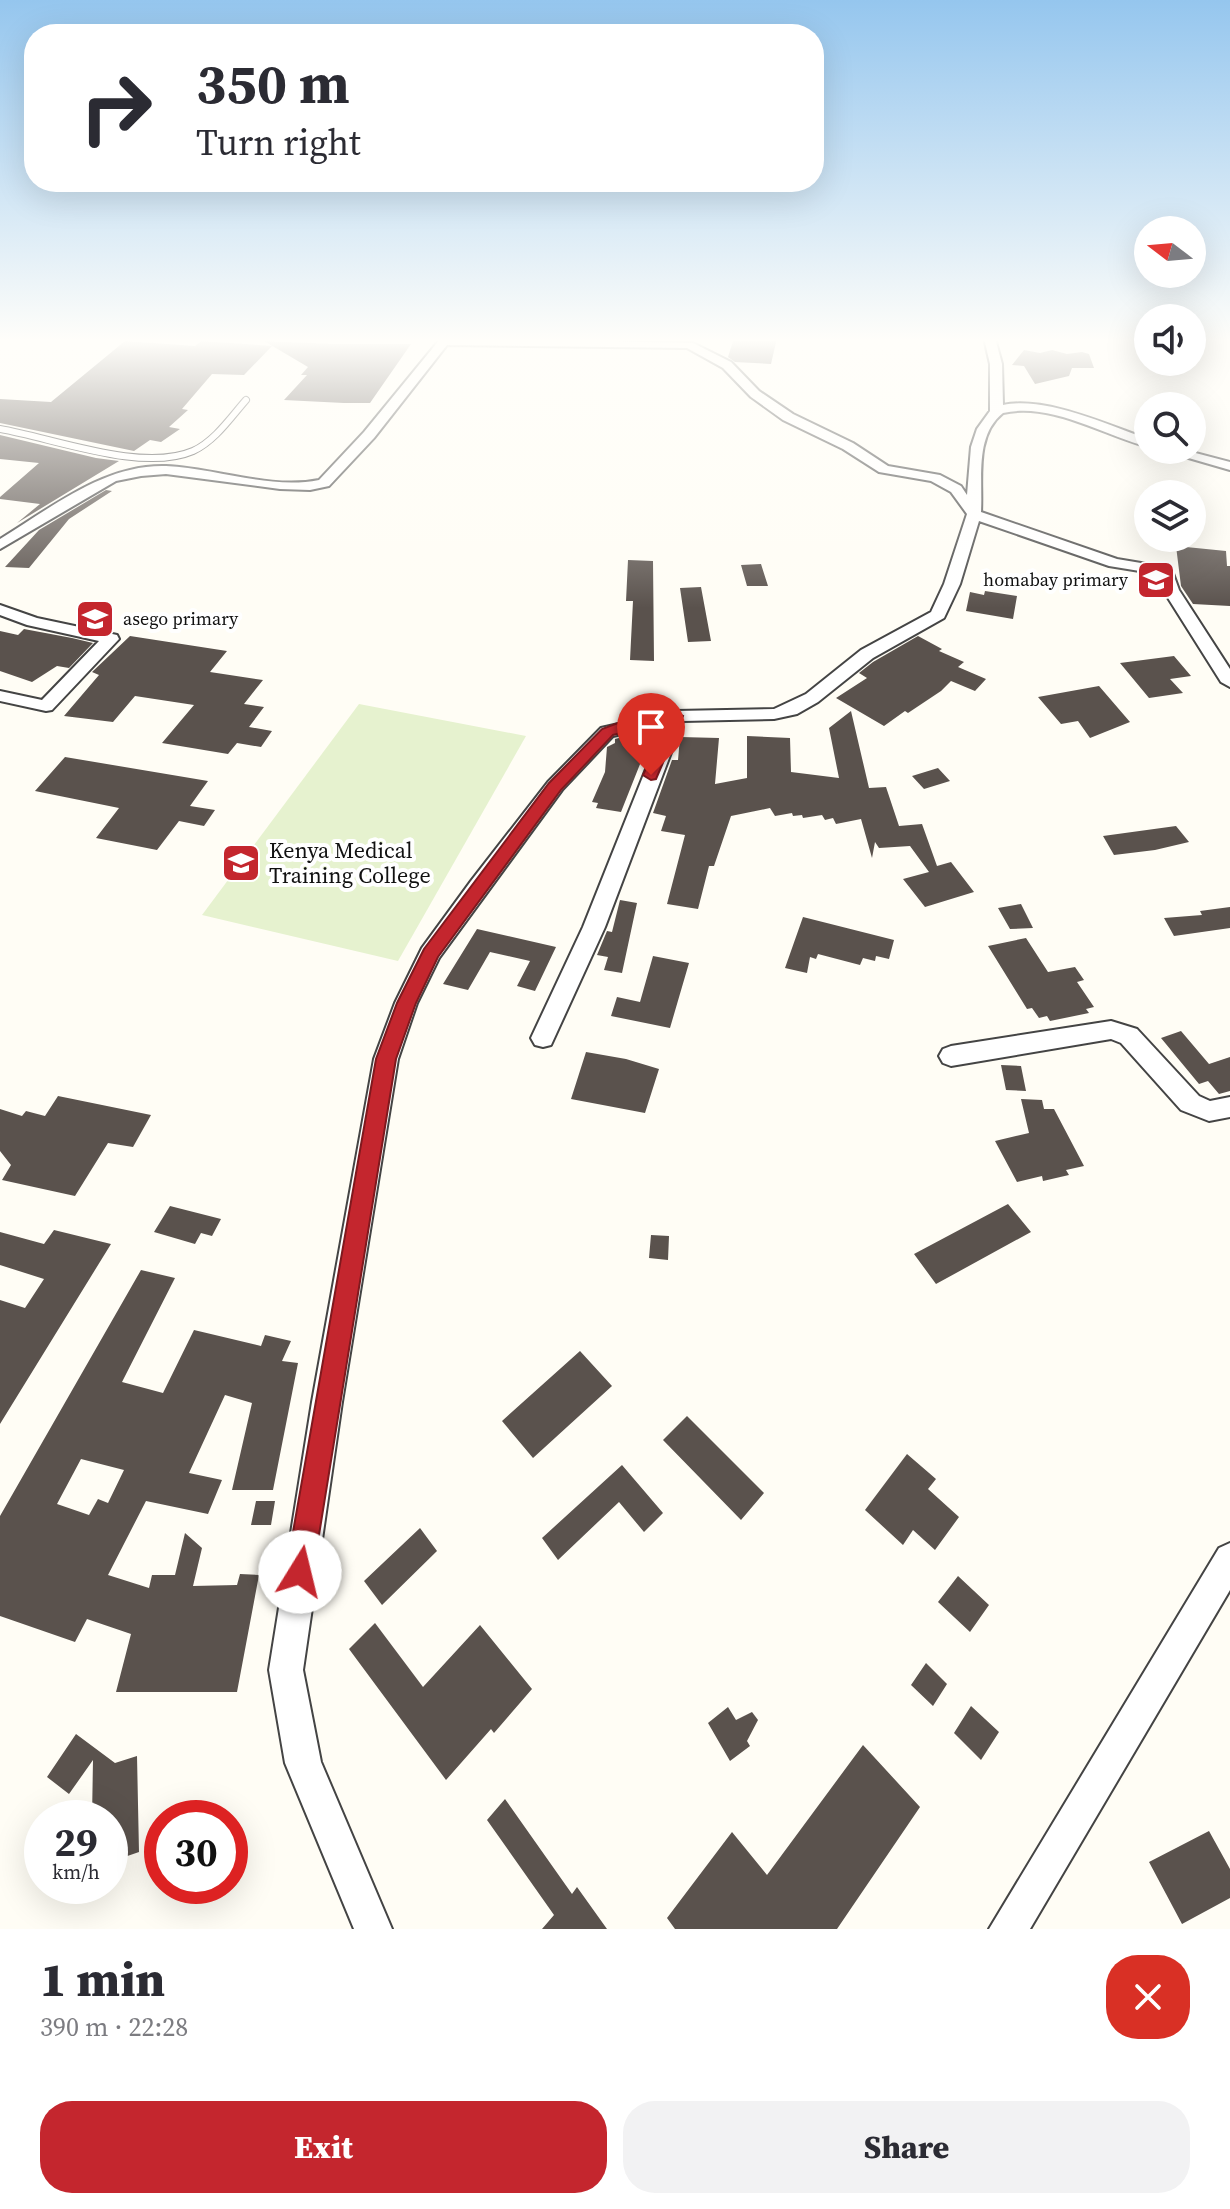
<!DOCTYPE html>
<meta charset="utf-8">
<style>
:root{--surface:#fff;--page:#f2f2f3;--text:#2b2b33;--muted:#7c7c81;--accent:#c4262e}
body{margin:0;font-family:"Source Serif 4",serif;background:var(--page);color:var(--text);height:100vh;display:flex;flex-direction:column;font-size:30px;white-space:nowrap}
*{box-sizing:border-box;margin:0}
p{font-size:26px;color:var(--muted)}
.icon{flex:none;width:44px;height:44px;fill:none;stroke:currentColor;stroke-width:2;stroke-linecap:round;stroke-linejoin:round}
.map{position:relative;height:1929px;overflow:hidden}
.sheet{display:flex;flex-direction:column;background:var(--surface);flex:1}
.sheet>*{flex:none}
.hud{position:absolute;left:24px;top:24px;width:800px;height:168px;border-radius:32px;box-shadow:0 8px 32px #0002;background:#fff;color:var(--text);overflow:hidden}
.needle{width:52px;rotate:286deg}
.tools{position:absolute;left:1134px;top:216px;display:grid;gap:16px}
.tools a{display:grid;place-items:center;width:72px;height:72px;border-radius:50%;background:var(--surface);box-shadow:0 8px 32px #0002;font-size:40px}
.speed{position:absolute;left:24px;top:1800px;display:flex;gap:16px;font-size:40px;font-weight:700;text-align:center}
.speed>*{display:grid;place-content:center;width:104px;height:104px;border-radius:50%;background:var(--surface);box-shadow:0 8px 32px #0002;line-height:1}
.speed small{font-size:20px;font-weight:400}
.speed .limit{border:12px solid #d22;background:#fff;color:#111}
.pin{position:absolute;display:grid;place-items:center;width:68px;height:68px;color:#fff;margin:-82px -34px;border-radius:50% 50% 50% 0;rotate:-45deg;box-shadow:0 0 8px #0007}
.pin .icon{rotate:45deg}
.me{position:absolute;width:88px;margin:-44px;rotate:9deg;stroke-linejoin:round;filter:drop-shadow(0 0 6px #0008)}
.turn{display:flex;align-items:center;gap:28px;height:168px;padding:0 40px;font-size:36px}
.turn .icon{width:104px;height:104px;stroke-width:2.5}
.turn b{display:block;font-size:56px;line-height:68px}
.round{display:grid;place-items:center;flex:none;width:84px;height:84px;border-radius:32px;background:var(--page)}
.headline{display:flex;align-items:center;justify-content:space-between;height:136px;padding:0 40px}
h1{font-size:48px;font-weight:800;line-height:60px}
.action{display:flex;gap:16px;margin-top:auto;padding:16px 40px}
.action a{flex:1;height:92px;border-radius:32px;background:var(--accent);color:#fff;font-size:32px;font-weight:800;line-height:92px;text-align:center}
.action a+a{background:var(--page);color:var(--text)}
.map>svg:first-child{display:block}
</style>
<div class="map">
<svg width="1230" height="1929" viewBox="0 0 1230 1929">
<rect width="100%" height="100%" fill="#fffdf5"/>
<path fill="#e6f2cf" d="M359,704L526,736L398,961L202,915Z"/>
<path fill="#5a524d" fill-rule="evenodd" d="M734,338H777L771,364L735,362L728,357Z
M125,341L195,346L201,341L272,346L244,375L212,374L182,409L188,410L169,427L180,429L161,442L150,440L134,451L0,423V399L51,402Z
M264,341L334,344H411L370,403H344L284,400L307,375H301L308,367Z
M1024,350L1040,353L1052,350L1067,354L1082,352L1089,354L1094,368H1072L1069,376L1035,384L1024,366L1012,365Z
M0,435L96,458L119,461L17,523L40,504L0,499V497L39,463L0,459Z
M106,490L112,491L69,519L29,568L5,567L39,530Z
M1176,546L1226,551L1227,566H1230V606L1193,604L1181,586Z
M628,560L653,561L654,661L630,660L633,601H626Z
M761,564L768,586H747L741,565Z
M701,587L711,641L688,642L680,588Z
M985,591L1017,596L1013,619L966,611L970,592L984,595Z
M24,629L72,638L93,643L69,668L57,666L32,682L0,671V631L18,635Z
M130,636L227,651L210,672L263,680L244,704L264,707L249,727L272,731L261,747L237,743L228,754L162,743L194,705L135,696L113,722L64,716L99,675L92,672Z
M918,636L942,649L939,651L964,662L958,667L986,679L975,691L951,681L941,691L908,713L905,711L884,726L836,698L867,678L859,673L873,662Z
M1174,656L1191,676L1170,679L1183,693L1149,698L1120,663Z
M1099,686L1130,722L1090,738L1078,721L1061,724L1038,697Z
M851,711L869,788L886,787L899,826L922,824L937,866L951,862L974,892L925,907L903,879L929,872L910,846L879,848L875,842L872,858L861,819L836,824L833,818L825,820L822,815L803,818L802,815L793,816L792,813L775,816L770,808L731,816L714,866H709L698,909L667,904L685,835L661,831L666,816L653,813L672,760H678L680,737L719,738L715,784L747,778V736L790,738L791,772L839,778L829,728Z
M627,736H638V744H648L621,812L596,808L598,803L592,802L605,772L607,747L615,743V739Z
M65,757L208,781L190,806L215,810L204,826L179,821L157,850L96,838L119,808L35,791Z
M938,768L950,781L924,789L912,776Z
M1176,826L1189,842L1155,850L1114,855L1103,836Z
M620,900L637,903L622,973L604,970L608,957L597,955L607,931L612,932Z
M1021,904L1033,928L1010,929L998,908Z
M1230,907V928L1174,936L1164,918L1202,915L1200,911Z
M803,917L894,940L889,959L876,956L875,961L863,958L860,965L818,954L816,959L810,957L807,973L785,968Z
M477,929L556,947L535,991L517,986L530,961L490,952L468,990L443,984Z
M1026,938L1048,972L1075,967L1084,980L1077,982L1094,1007L1086,1009L1089,1013L1050,1021L1047,1016L1039,1018L1032,1008L1027,1009L988,946Z
M653,956L689,963L670,1028L611,1016L617,997L640,1002Z
M1181,1031L1209,1064L1230,1057V1091L1219,1094L1208,1081L1199,1084L1161,1038Z
M586,1052L626,1059L659,1069L645,1113L571,1099Z
M1001,1065L1021,1066L1026,1091L1006,1090Z
M58,1096L151,1115L133,1147L108,1143L75,1196L2,1180L11,1165L0,1151V1109L22,1116L26,1111L45,1116Z
M1021,1099L1042,1100L1044,1109H1054L1084,1166L1066,1170L1069,1175L1043,1181L1042,1176L1017,1182L995,1141L1029,1133Z
M1008,1204L1031,1232L936,1284L914,1254Z
M170,1206L221,1219L212,1236L201,1233L195,1244L154,1232Z
M54,1230L111,1244L0,1424V1300L25,1308L44,1279L0,1265V1232L44,1244Z
M651,1235L669,1236L668,1260L649,1258Z
M141,1270L175,1278L122,1382L163,1393L194,1330L261,1346L265,1335L291,1341L282,1361L298,1363L273,1490H232L252,1403L225,1395L189,1473L222,1480L208,1514L146,1501L108,1575L149,1588L152,1575H175L185,1533L202,1548L193,1586L237,1585L240,1574L259,1575L237,1692H116L131,1634L87,1619L75,1642L0,1616V1516ZM81,1459L124,1470L108,1503L98,1499L89,1515L57,1504Z
M580,1351L612,1386L533,1458L502,1421Z
M687,1416L764,1493L741,1520L663,1440Z
M907,1454L936,1479L928,1489L959,1517L935,1550L913,1530L903,1545L865,1510Z
M622,1465L663,1513L644,1532L619,1502L558,1560L542,1538Z
M256,1501H275L271,1525H251Z
M420,1528L437,1551L382,1605L364,1581Z
M958,1576L989,1605L970,1632L938,1602Z
M375,1623L423,1687L480,1625L532,1689L494,1733L491,1729L446,1780L349,1649Z
M926,1663L947,1684L933,1706L911,1685Z
M971,1706L999,1732L981,1760L954,1733Z
M728,1707L736,1720L752,1712L758,1720L747,1741L750,1746L730,1761L708,1723Z
M76,1734L115,1763L137,1756L139,1852L110,1862V1818H92L93,1760L69,1794L47,1777Z
M863,1745L920,1807L837,1929H675L667,1918L732,1832L767,1875Z
M505,1799L572,1894L577,1887L607,1929H542L554,1915L487,1820Z
M1209,1831L1230,1869V1898L1182,1924L1149,1862Z"/>
<g fill="none" stroke-linecap="round" stroke-linejoin="round">
<defs>
<path id="service" d="M0,429C53,438 142,473 193,451C215,441 231,417 246,400"/>
<path id="minor" d="M441,338L693,343L731,362L759,391L793,414L853,443L888,466L940,475L961,486L967,495L971,447L977,429L990,411V364L984,338H995L1002,364L1003,405C1045,396 1108,425 1148,439V447C1103,435 1051,402 1003,413C974,436 983,480 981,512L1117,559L1171,568L1179,590L1230,669V687L1221,682L1163,590L1158,574L1109,566L979,521L960,584L944,618L873,658L818,702L797,714L774,719L683,721L605,927L551,1045L543,1047L535,1045L531,1038L583,927L664,724L613,736L562,790L439,958L417,1003L398,1059L342,1402L303,1670L321,1762L392,1929H354L285,1763L269,1670L312,1402L374,1059L395,1003L422,948L471,881L548,782L601,728L676,711L774,709L806,694L861,650L931,612L944,584L967,514L951,492L931,481L879,472L843,449L783,420L751,397L723,368L687,348L447,345L374,438L329,486L310,490L280,489L166,474L141,476L116,481L0,549V539C51,508 104,464 166,466C216,468 270,490 319,480L364,432Z
M1161,450H1184L1230,462V470Z
M0,605L37,618L117,635L119,639L52,710L46,711L0,701V691L42,700L99,641L27,625L0,615Z
M1111,1021L1137,1029L1199,1096L1210,1101L1230,1097V1117L1209,1121L1181,1110L1121,1043L1111,1039L951,1066L943,1063L939,1056L943,1049L951,1046Z
M1230,1543V1590L1030,1929H989L1219,1548Z"/>
</defs>
<use href="#service" stroke="#444" stroke-width="8"/>
<use href="#minor" stroke="#444" stroke-width="4"/>
<use href="#service" stroke="#fff" stroke-width="6"/>
<use href="#minor" fill="#fff" fill-rule="evenodd"/>
</g>
<linearGradient id="sky" x2="0" y2="1"><stop stop-color="#95c6ee"/><stop offset="0.56" stop-color="#fffefa"/><stop offset="1" stop-color="#fffefa" stop-opacity="0"/></linearGradient>
<rect width="1230" height="608" fill="url(#sky)"/>
<path fill="#c4262e" stroke="#7f191e" stroke-width="2" d="M676,712L683,716L656,779L651,780L643,775L666,723L613,735L561,790L438,957L416,1003L396,1059L313,1572L309,1582L300,1586L290,1582L286,1572L376,1059L397,1003L424,949L549,783L602,729L623,721Z"/>
<defs>
<symbol id="school-square" viewBox="-11 -11 22 22"><rect x="-9" y="-9" width="18" height="18" rx="4" fill="#c4262e" stroke="#fff"/><path d="M0-5L7-2L0 1L-7-2ZM-4 1L0 2.5L4 1V4Q0 6-4 4Z" fill="#fff"/></symbol>
<symbol id="university-square" viewBox="-11 -11 22 22"><rect x="-9" y="-9" width="18" height="18" rx="4" fill="#c4262e" stroke="#fff"/><path d="M0-5L7-2L0 1L-7-2ZM-4 1L0 2.5L4 1V4Q0 6-4 4Z" fill="#fff"/></symbol>
</defs>
<g fill-rule="evenodd">
<use href="#school-square" x="1134" y="558" width="44" height="44"/>
<use href="#school-square" x="73" y="597" width="44" height="44"/>
<use href="#university-square" x="219" y="841" width="44" height="44"/>
</g>
<g text-anchor="middle" stroke-width="8" stroke-linejoin="round" paint-order="stroke">
<g font-size="18" fill="#111" stroke="#fff" text-anchor="end">
<text x="1128" y="586">homabay primary</text>
<text x="123" y="625" text-anchor="start">asego primary</text>
</g>
<g font-size="22" fill="#111" stroke="#fff" text-anchor="start">
<text x="269" y="858">Kenya Medical<tspan x="269" dy="25">Training College</tspan></text>
</g>
</g>
</svg>
<div class="tools">
<a><svg class="needle" viewBox="-14 -14 28 28"><path d="M0-13l5 13h-10z" fill="#e53935"/><path d="M0 13l5-13h-10z" fill="#7c7c81"/></svg></a>
<a><svg class="icon" aria-label="sound" viewBox="0 0 24 24"><path d="M4 9h4l5-4v14l-5-4H4zM17 9q2 3 0 6"/></svg></a>
<a><svg class="icon" aria-label="search" viewBox="0 0 24 24"><circle cx="10" cy="10" r="6"/><path d="M15 15l6 6"/></svg></a>
<a><svg class="icon" aria-label="layers" viewBox="0 0 24 24"><path d="M12 4l9 5-9 5-9-5zM3 14l9 5 9-5"/></svg></a>
</div>
<div class="speed"><div>29<small>km/h</small></div><div class="limit">30</div></div>
<div class="pin" style="left:651px;top:775px;background:#d93025"><svg class="icon" aria-label="arrive" viewBox="0 0 24 24"><path d="M6 21V4h12l-3 4 3 4H6"/></svg></div>
<svg class="me" style="left:300px;top:1572px" viewBox="-20 -20 40 40"><circle r="19" fill="#fff"/><path d="M0-13L10 11 0 6-10 11z" fill="#c4262e"/></svg>
<div class="hud">
<div class="turn"><svg class="icon" aria-label="right" viewBox="0 0 24 24"><path d="M7 20v-9h11M14 6l5 5-5 5"/></svg><div><b>350 m</b>Turn right</div></div>
</div>
</div>
<section class="sheet">
<div class="headline"><div><h1>1 min</h1><p>390 m · 22:28</p></div><a class="round" style="background:#d93025;color:#fff"><svg class="icon" aria-label="close" viewBox="0 0 24 24"><path d="M6 6l12 12M18 6L6 18"/></svg></a></div>
<div class="action"><a>Exit</a><a>Share</a></div>
</section>
